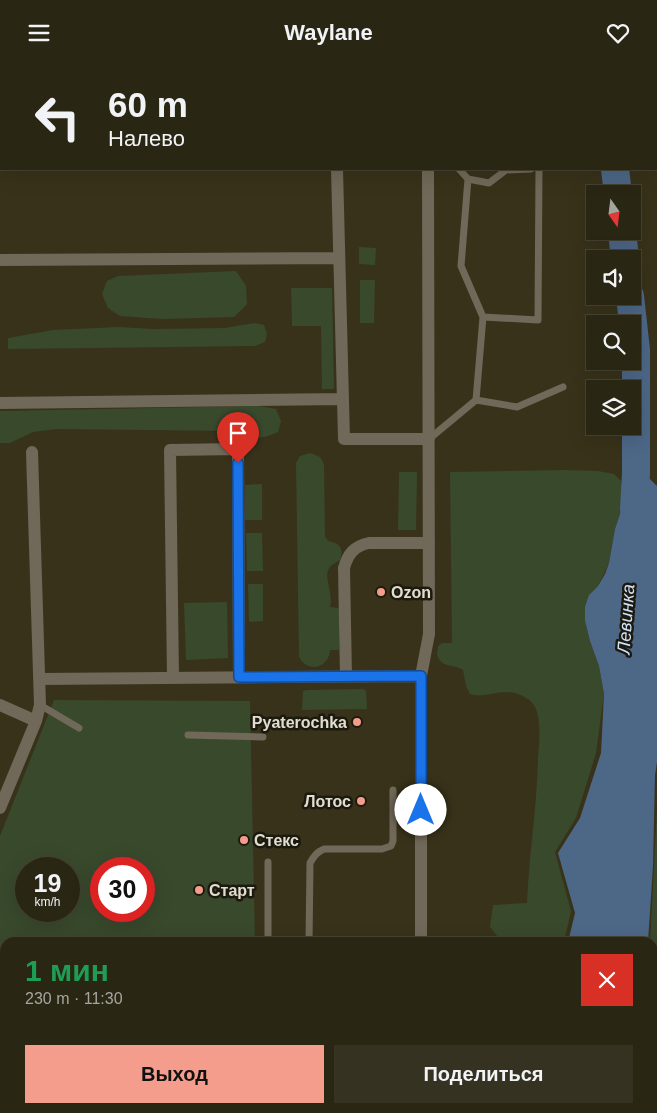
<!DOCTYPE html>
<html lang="ru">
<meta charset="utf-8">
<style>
:root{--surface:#2a2614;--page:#363222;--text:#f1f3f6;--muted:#a5a5a0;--line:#464334;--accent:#f59d8d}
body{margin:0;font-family:Helvetica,sans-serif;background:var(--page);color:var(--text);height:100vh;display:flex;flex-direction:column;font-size:19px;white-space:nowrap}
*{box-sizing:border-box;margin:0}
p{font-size:16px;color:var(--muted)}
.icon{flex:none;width:28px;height:28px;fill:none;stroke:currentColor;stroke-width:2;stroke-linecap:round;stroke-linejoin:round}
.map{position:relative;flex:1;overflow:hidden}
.drawer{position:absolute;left:0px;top:872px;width:658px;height:176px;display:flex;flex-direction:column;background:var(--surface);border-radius:15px 15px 0 0;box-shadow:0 5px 20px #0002,0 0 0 1px var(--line)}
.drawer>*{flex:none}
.guide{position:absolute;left:0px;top:0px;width:658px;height:105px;box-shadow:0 5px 20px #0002,0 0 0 1px var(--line);background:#2a2614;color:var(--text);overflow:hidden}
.needle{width:32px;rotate:166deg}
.fabs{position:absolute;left:586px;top:120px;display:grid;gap:10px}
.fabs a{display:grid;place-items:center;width:55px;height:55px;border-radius:0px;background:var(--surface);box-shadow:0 5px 20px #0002,0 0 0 1px var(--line);font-size:25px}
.speed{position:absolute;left:15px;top:792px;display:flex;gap:10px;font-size:25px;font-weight:700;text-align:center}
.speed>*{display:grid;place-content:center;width:65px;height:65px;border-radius:50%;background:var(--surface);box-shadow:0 5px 20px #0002,0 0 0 1px var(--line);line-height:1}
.speed small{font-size:12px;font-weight:400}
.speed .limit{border:8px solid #d22;background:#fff;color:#111}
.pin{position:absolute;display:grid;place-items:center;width:42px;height:42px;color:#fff;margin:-51px -21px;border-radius:50% 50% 50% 0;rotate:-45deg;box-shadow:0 0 5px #0007}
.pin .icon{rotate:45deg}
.me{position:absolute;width:55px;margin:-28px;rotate:0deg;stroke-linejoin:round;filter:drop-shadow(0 0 4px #0008)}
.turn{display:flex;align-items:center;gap:18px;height:105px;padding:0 25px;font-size:22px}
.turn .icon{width:65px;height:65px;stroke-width:2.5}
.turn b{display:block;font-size:35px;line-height:42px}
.round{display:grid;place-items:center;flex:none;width:52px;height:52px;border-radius:0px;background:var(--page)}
.overview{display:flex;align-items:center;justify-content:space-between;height:85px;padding:0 25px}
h1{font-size:30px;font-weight:600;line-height:38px;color:#1e9e55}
.button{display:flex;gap:10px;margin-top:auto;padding:10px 25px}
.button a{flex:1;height:58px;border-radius:0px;background:var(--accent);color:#111;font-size:20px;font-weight:600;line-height:58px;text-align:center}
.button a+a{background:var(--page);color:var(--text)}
header{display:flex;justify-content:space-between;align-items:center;height:65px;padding:0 25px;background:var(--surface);font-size:22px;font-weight:600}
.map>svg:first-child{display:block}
</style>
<header><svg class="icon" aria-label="menu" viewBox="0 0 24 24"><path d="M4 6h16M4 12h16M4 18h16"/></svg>Waylane<svg class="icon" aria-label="heart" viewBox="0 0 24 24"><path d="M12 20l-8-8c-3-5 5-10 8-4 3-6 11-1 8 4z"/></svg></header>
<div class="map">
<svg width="657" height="1048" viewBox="0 0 657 1048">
<rect width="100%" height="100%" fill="#38321a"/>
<path fill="#39492c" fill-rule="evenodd" d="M359,182L376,183L375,200L359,199Z
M236,206L246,221L247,239L234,252L162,254L120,251L108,243L102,229L107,216L118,211Z
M360,215H375L374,258H360Z
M291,223H332L334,324H322L321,261H292Z
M255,258L264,260L267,269L265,277L255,281L8,284V273L53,265L118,262L155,264L224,263Z
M259,341L276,344L281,356L278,367C260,375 253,374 236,366L57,364L33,367L10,378H0V346Z
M310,388L320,392L324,399L325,471L328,476C340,478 344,483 340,495C337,497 332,499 330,502C322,510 334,529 330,542L339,543V585H330C329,604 307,608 299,592L296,398L300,391Z
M564,405L598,406L614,409L621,416L623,428V440L615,464L609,498L598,521L589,530L585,556L590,576L599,601L604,629L596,688L576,753L555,787L571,846L564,877H502L490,862L493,840L527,838C529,789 537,742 538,693C539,679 541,661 537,647C535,641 532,636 526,633C505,619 488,635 470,629L466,621L463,605C453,598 442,604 437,590L438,581L442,578H452L450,407Z
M399,407H417L416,465H398Z
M262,419V455H245V420Z
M246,468H262L263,506H247Z
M248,519H263V556L249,557Z
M227,537L228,593L186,595L184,538Z
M363,624L366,626L367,644L302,645L303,626L307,625Z
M54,635L250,636L255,877L5,878V1044H257V1048H0V771ZM26,804H69V846H26ZM101,804H144V846H101Z
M657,744V1048H629V1044H652V878L650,877Z"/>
<path fill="#4d6787" d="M636,408L650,414L657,421V697L655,710L653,801L648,877H568L575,848L558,788L580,753L601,688L604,629L599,601L590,576L585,556V542L589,530L598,521L605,509L609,498L615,464L623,440L625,421L629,413Z
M564,1044H624V1048H564Z"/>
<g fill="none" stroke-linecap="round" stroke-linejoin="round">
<path stroke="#4d6787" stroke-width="28" d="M609,1V0
M615,104L618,129
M622,166L625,194
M630,231L636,285V408L634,444"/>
<path stroke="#706858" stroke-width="7" d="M347,0V1
M459,104L468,114L489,118L506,105L531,104
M468,114L461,201L483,252
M476,335L517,342L563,322
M429,374L476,335L483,252L538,255L539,104
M40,640L79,663
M188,670L263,672
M268,797V878
M309,878L310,798C314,791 317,787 324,784H382L391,781L393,776V725
M269,1048V1044
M305,1048V1044"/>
<path stroke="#706858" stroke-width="12" d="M0,98H1
M337,104L344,374H429
M0,195L339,193
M0,338L343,334
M346,611L344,503C348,488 355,481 369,478H429
M173,613L170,385L238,384L239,612
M40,614L421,611
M0,640L36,656
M0,743L36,656L40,640L32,387
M421,878V611L429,569L428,104
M420,1048V1044"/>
</g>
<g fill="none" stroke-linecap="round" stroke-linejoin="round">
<defs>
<path id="route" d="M238,398L239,612L421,611V745"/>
</defs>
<use href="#route" stroke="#114b97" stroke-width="12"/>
<use href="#route" stroke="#1a73e8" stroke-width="9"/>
</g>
<g fill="#f59d8d" stroke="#1c1a0f" stroke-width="2">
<circle cx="381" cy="527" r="5"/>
<circle cx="357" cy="657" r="5"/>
<circle cx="361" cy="736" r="5"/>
<circle cx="244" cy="775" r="5"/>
<circle cx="199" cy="825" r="5"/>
</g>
<g text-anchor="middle" stroke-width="5" stroke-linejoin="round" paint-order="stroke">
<g font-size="16" font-weight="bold" fill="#e1ddcf" stroke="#1c1a0f" text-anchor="start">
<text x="391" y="533">Ozon</text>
<text x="347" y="663" text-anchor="end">Pyaterochka</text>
<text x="351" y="742" text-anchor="end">Лотос</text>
<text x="254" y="781">Стекс</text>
<text x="209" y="831">Старт</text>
</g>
<g font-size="18" font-style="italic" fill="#d1e3f9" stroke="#1c1a0f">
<text transform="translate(626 554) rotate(-86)" y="6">Левинка</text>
</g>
</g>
</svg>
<div class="fabs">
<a><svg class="needle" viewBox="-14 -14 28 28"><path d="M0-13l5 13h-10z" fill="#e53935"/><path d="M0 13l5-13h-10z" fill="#a5a5a0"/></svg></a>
<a><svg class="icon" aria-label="sound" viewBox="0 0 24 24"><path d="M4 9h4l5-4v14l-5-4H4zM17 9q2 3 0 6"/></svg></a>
<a><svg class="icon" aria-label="search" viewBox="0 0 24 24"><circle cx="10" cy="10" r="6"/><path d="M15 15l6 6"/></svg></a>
<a><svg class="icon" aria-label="layers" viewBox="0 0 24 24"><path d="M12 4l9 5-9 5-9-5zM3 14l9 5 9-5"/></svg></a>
</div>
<div class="speed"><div>19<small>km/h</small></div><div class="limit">30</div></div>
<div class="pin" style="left:238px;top:398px;background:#d93025"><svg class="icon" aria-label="arrive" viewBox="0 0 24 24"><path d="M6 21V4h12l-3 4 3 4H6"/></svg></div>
<svg class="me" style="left:421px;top:745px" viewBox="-20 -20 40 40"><circle r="19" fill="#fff"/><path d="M0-13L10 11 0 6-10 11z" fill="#1a73e8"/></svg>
<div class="guide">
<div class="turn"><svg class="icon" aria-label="left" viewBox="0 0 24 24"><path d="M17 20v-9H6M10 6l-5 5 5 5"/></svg><div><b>60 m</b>Налево</div></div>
</div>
<section class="drawer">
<div class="overview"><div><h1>1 мин</h1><p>230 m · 11:30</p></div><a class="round" style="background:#d93025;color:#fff"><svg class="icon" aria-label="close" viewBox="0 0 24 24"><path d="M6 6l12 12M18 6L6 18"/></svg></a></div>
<div class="button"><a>Выход</a><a>Поделиться</a></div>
</section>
</div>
